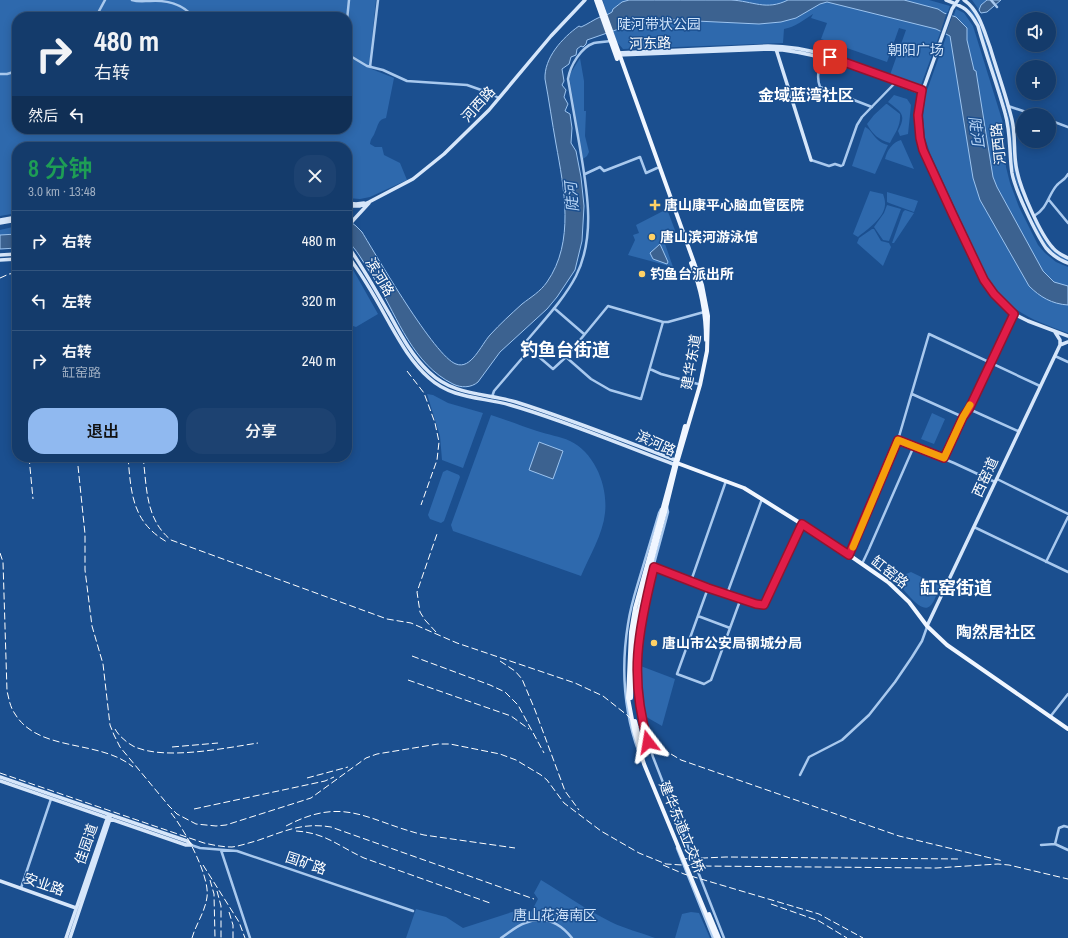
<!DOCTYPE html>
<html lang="zh">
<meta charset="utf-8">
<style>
:root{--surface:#143b6b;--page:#1d4271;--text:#f1f3f6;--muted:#9dadc1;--line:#33557e;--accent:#90b9f0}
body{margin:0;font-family:"Archivo Narrow","Noto Sans SC",sans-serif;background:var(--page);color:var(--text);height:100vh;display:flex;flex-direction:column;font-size:15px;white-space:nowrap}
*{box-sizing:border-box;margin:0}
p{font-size:13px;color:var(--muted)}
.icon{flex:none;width:22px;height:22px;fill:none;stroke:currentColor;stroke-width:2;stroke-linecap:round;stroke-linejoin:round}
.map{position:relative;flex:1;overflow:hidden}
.panel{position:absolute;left:12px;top:142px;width:340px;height:320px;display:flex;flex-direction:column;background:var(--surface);border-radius:16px;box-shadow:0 2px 10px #0003,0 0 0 1px var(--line)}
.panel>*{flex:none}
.banner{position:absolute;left:12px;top:12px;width:340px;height:122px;border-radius:16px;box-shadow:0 2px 10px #0003,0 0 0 1px var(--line);background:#143b6b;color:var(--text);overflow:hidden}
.tools{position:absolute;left:1016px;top:12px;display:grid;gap:8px}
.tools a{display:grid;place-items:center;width:40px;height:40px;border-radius:50%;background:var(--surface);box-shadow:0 2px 10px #0003,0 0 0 1px var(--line);font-size:20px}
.pin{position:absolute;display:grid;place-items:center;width:34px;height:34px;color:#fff;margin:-17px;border-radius:8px;box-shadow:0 2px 6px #0006}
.me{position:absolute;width:44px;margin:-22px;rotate:346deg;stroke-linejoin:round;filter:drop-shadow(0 0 3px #0008)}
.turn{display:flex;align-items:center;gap:14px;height:84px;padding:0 16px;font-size:18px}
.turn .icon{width:52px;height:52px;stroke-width:2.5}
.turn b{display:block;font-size:28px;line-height:34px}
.then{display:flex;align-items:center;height:38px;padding:0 16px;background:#0003;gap:8px;font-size:15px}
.round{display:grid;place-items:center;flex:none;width:42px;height:42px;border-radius:16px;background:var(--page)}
.headline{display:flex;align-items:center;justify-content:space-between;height:68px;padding:0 16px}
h1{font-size:24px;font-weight:600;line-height:30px;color:#1e9e55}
.primary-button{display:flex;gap:8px;margin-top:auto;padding:8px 16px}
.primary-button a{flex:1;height:46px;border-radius:16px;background:var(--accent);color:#111;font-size:16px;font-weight:600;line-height:46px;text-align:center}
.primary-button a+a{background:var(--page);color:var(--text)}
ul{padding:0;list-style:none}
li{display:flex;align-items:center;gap:12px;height:60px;padding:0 16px;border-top:1px solid var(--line)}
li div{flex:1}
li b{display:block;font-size:15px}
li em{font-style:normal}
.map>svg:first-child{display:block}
</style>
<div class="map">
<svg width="1068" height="938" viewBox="0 0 1068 938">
<rect width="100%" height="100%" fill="#1b4f8f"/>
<path fill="#2e69ad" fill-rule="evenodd" d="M0,0H376L369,68L394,78L386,118C378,119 378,126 375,132C373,138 371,137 370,144L375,147H382L384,155L400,163L407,180L370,197L360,199L347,198V147H17V213L0,216ZM17,17H347V129H17Z
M603,0H929L950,6L921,85H918L890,75L906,30L899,28L887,62L821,39L827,23L811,18L813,14C804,20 795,27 784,29L783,43L623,49L617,42L604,5Z
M972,0H987L981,5L979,10Z
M969,8L974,12L981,26L1008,113L1013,134L1015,170L1032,216L1016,181L1013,168L1010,130L1007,112L979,27Z
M956,9L964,13L973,26L1003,123L1006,167L1010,183L1019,207L1038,245L1045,253L1056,262L1068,267V333C1036,322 1006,310 988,280L930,153L925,138L923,117L925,96Z
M580,58L584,81V111H586L585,136L589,152L587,156L583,159L570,82V74Z
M894,95L907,99L911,105L908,134L900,136L898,131C907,114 901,112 888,102Z
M886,104H887L900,114C901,126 895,133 890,143C879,140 872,134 867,124L874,115Z
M865,127C874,131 873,141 888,145L875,174L852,166Z
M901,140L914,169L885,159C887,150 893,142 901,140Z
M870,191L883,194C884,197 885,200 885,203C886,217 867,230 858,237L853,234Z
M887,192L918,201L914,212L889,203L887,202Z
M887,205L901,209L889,241L883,240L874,227L884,213Z
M667,209L676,233L664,241L673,267L628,255L635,240L633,235L639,233L636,225Z
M905,210L914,213L894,243H892L903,212Z
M1033,219C1037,224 1039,231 1042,236C1048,248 1057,254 1068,259V262C1051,255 1038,237 1033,219Z
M17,226V234L0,235V230Z
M872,229H874L881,241L889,243L891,247L883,266L857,243L859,238Z
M347,259L378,314L356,327L347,324Z
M584,339L590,344L581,355L575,350Z
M427,394L433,395L448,403L483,413L463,468L442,460L440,436Z
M932,413L945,419L934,444L921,439Z
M491,415C507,420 521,426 537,431C548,435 560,436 570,441C595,453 608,486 605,513C603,534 589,557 581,576L453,531L451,525Z
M447,470L459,475L460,477L444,521L441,523L430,519L428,515L443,472Z
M911,572L940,586C937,592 935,602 930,606C922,614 907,593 901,587L897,585L899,583L904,581L906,574Z
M638,665L675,679L662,726L643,715Z
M541,880C564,894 587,910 611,922C625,929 640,932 655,938H406L416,909L446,917L463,928L515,911L522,910L530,914L538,899L534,893Z
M691,912L699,913L710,938H675L682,914Z"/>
<path fill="#3c6290" stroke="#9cc4f0" d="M629,0C663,0 698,0 731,0C753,1 766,11 788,0H904L938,9L944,13L956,17L967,28V40L974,70L976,71L993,177L997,187L1043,271L1054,282L1068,286V305C1052,304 1040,297 1029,286L980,200L973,178L950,36L936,29L827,2L820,4L796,18L781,22L759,24L675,20L636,23L587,40L586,44L583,47L581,46L577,49L576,55L571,57L569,64L562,69L564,81L562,85L566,90L564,97L568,104L565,111L570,114L572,128L571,143L576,151L581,177L584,206L582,241L575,270L557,297L547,309L500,352L478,382C471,388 461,388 453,384C413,364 398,319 377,283C371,274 365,264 359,255C356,250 351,245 348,240C345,235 347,225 347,219L356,226L362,232C376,255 435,357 456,364C471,370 481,345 490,335C500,324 511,314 522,304C531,297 540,292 547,282C575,242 564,188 556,144C552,122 549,100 545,79C544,58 562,38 579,26L581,27C588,24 593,20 600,17C604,15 608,15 612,12L613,9L622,2Z
M987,0H1001L987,12L981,13L979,10L981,5Z
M17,234V248L0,249V235Z
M660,244L668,262L667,264L653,259L650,253Z
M539,442L563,451L553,479L529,470Z"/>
<path fill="#1b4f8f" d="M947,12L953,14L945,36L940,33Z"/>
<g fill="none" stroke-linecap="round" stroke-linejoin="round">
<path stroke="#a9c9ee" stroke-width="2.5" d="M132,0C138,2 144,1 150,1C166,0 183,4 193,17
M991,0L997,7
M100,17L98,13L105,0
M347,20L349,0
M347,54L367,66L383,70L407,81L467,85L487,92L499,98
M823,58C819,69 816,76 820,87L872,107
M370,67L378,0
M0,74H7L17,71
M1008,106L1035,115
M1049,120L1068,127
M811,160L829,166L835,164L841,166L843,165L857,125L862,117L895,83
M585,174L600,167L604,171L640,157L646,173L657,168
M1049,200L1068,223
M1034,216C1048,208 1048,195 1057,185C1061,181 1065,180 1068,174
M554,308L584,334
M663,322L641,399L610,390L591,379L566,357L608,306L663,322H668L704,312
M1055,356L1068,362
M566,357L553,369L524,344C542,322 563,301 576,276C596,236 587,190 580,148C576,125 572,102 568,79C570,66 581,47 594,43C599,42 605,42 610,41
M650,369L661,374L698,384
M912,394L963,417L969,409L1014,314
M492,397L494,391L530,349
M969,409L1018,431
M898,440L954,463L995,482
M944,458L963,417
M997,479L1068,514
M667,507L668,512C654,567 634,623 637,680C638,706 645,732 653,757L724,938
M974,527L1068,572
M849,555L898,440L929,334L1040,386
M1046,562L1068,517
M862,564L869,549L914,446
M654,567L708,588L756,604L764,605L801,524
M691,581L726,481
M708,588L677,674L704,684L711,680L741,598
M727,594L762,499
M698,616L730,628
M1050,717L1068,694
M639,753C624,712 621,667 628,624C630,610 634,596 638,583C645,559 652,536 659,513L661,509
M800,775L809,757L842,740L869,715L895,682L912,657L922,641L927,627
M1068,827L1064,826L1059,828L1055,844L1068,850
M191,845L200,848L237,851L413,911
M1041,845L1055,844
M677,848L713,938
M221,850L250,938
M21,888L51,799
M501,938C509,933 516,926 525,923C544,915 560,923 572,938"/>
<path stroke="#d6e6fa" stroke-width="3.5" d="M946,0C964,7 968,8 978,26C986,55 997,84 1005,113C1011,133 1009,153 1012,173C1015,190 1036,234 1046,248C1052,255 1059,260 1068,263
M958,0L952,9L923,90L920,102L918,115L919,127L923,150L953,215L984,280L994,294L1014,314L1028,321L1068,336
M964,0C979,10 984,31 990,47C997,71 1006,95 1012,120C1016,137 1013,155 1017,171C1021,190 1040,234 1053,248C1057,253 1062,255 1068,258
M776,49L811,160
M617,53L768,46C821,46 874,72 923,90
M618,55L768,49C821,51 872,75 922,93
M347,203L356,204L364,203
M347,206H360L369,202L413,179L444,154L489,110L551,36L585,0
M0,220L17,217
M0,223L17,220
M347,227L369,203
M347,245C363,267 376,291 390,315C401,335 412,356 429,372C454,396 485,393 516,402C570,419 622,440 675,460L677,463L673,464C619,444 566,421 510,405C482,397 452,399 429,378C410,361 399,340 387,319C375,297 362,274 347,255
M0,255L17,254
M0,260L17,259
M1060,345L1068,342
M927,626L1060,345V340L1055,332
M0,777L187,841L191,845
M0,781L186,845H191
M0,881L76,908
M66,938L108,816
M70,938L110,819V817"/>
<path stroke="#f0f6ff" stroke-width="4" d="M596,0L617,59
M600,0L702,285L708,316L707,351L700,385L677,463L665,512
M691,263C701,288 706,313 706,340
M677,463L744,488L829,541L888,582L909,602L927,626L947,645L1068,729
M662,511L685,426"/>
<path stroke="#fff" stroke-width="1" stroke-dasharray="7 3" stroke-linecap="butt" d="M0,278L9,274L17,273
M17,313V329
M407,371L424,393L435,423L439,442L437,460L421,505
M29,457L33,499
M128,457C131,493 132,522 167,542
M143,457C147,487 145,519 171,540L387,619L411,623L457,643L575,683L603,696L627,715L661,748L681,760L899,836L1003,861
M78,466L85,534V570L92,626L103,664L110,725L114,735L120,747L169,806L177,814L196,824L216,826L226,825L311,798L366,758L377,754L438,744H450L500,754L516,760L541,775L547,780L564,803L601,831L639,853L666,864L698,866L936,868L998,864L1009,865L1068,879
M0,553L3,562L7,691C9,699 10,707 15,714C39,753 100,739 133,767
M436,632L425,620L420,612L417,592L437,534
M412,656L490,685L505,692L518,705L544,753
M500,661L515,671L522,679L535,710L565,791L579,810
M408,680L511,716L529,729
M115,729C119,736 126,742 133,746C163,761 225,748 258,743
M172,747L218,743
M0,773L204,843C213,845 222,847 232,847C240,846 248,843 256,841C283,832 301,822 331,827L534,899
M307,778L348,767
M194,809L325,781L334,777
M171,813C185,830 210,876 207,897C205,912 196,924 192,938
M286,826C345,795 367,821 424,835L515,848
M296,831C326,833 338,846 364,858L490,903
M681,859L726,857L961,859
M203,865L239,922L245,938
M663,865L684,874L819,914L863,938
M210,880L214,894L215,938
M217,891L221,906V938
M771,904L819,921L847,938
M229,912L233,925V938"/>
<path stroke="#f0f6ff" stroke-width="4" d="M662,511L635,608L631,632L628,698L634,730L644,764L716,938
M631,698L634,632L639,609L665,512
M635,721L639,737
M709,914L719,938"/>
</g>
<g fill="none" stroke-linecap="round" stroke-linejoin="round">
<defs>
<path id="route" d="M648,742C629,677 638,631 654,567L708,588L756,604L764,605L802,524L849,555L898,440L944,458L963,417L969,409L1014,314L994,294L984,280L953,215L923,150L920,138L918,115L922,90L830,57"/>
</defs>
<use href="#route" stroke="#92132f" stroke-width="10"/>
<use href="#route" stroke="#e11d48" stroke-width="7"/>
<path stroke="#f59e0b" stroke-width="7" d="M853,547L898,440L944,458L963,417L970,405"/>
</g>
<g fill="#ffd166" stroke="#1b4f8f" stroke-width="1.5">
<path d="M653 199h4v4h4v4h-4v4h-4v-4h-4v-4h4z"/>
<circle cx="652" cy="237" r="4"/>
<circle cx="642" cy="274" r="4"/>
<circle cx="654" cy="643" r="4"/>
</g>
<g text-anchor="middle" stroke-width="3" stroke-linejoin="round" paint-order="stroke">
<g font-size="14" fill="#cfe3fa" stroke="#1b4f8f">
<text x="659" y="29">陡河带状公园</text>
<text x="916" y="55">朝阳广场</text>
<text x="555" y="920">唐山花海南区</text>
</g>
<g font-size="14" fill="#fff" stroke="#1b4f8f">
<text transform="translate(650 43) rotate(-2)" y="5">河东路</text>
<text transform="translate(478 104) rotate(-48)" y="5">河西路</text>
<text transform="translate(998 144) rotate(-96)" y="5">河西路</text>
<text transform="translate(380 277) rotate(59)" y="5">滨河路</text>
<text transform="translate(691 362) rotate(-80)" y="5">建华东道</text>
<text transform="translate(656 443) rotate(24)" y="5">滨河路</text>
<text transform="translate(985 477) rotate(-65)" y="5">西窑道</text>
<text transform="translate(890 572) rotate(38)" y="5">缸窑路</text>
<text transform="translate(682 827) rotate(68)" y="5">建华东道立交桥</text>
<text transform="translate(86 844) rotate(-71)" y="5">佳园道</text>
<text transform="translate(306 863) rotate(19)" y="5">国矿路</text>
<text transform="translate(44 884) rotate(19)" y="5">安业路</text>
</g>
<g font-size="14" font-weight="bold" fill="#fff" stroke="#1b4f8f" text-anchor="start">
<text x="664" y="210">唐山康平心脑血管医院</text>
<text x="660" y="242">唐山滨河游泳馆</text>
<text x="650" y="279">钓鱼台派出所</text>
<text x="662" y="648">唐山市公安局钢城分局</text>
</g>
<g font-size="15" font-style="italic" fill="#b5d3f5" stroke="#1b4f8f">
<text transform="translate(976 131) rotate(82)" y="5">陡河</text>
<text transform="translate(572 197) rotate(-95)" y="5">陡河</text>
</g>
<g font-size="16" font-weight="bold" fill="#fff" stroke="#1b4f8f">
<text x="806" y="101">金域蓝湾社区</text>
<text x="996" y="638">陶然居社区</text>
</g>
<g font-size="18" font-weight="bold" fill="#fff" stroke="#1b4f8f">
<text x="565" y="356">钓鱼台街道</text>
<text x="956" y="594">缸窑街道</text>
</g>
</g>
</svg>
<div class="tools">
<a><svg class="icon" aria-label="sound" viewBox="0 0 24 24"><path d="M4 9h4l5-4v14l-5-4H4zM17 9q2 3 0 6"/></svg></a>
<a>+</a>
<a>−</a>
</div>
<div class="pin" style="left:830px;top:57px;background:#d93025"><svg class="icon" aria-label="arrive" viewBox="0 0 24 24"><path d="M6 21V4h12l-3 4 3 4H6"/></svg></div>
<svg class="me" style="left:648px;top:742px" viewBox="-20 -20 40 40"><path d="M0-17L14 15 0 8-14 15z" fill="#e11d48" stroke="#fff" stroke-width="4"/></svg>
<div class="banner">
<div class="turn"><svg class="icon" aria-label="right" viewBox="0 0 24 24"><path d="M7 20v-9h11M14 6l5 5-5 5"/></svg><div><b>480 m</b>右转</div></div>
<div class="then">然后<svg class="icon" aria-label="left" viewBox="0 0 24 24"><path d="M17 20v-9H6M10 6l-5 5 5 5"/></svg></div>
</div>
<section class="panel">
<div class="headline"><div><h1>8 分钟</h1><p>3.0 km · 13:48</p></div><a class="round"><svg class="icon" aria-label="close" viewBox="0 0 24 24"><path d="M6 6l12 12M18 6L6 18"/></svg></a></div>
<ul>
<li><svg class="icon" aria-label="right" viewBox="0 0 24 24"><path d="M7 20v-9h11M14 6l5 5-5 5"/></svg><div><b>右转</b></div><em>480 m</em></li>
<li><svg class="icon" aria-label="left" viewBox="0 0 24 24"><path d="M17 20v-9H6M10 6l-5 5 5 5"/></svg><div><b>左转</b></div><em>320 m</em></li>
<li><svg class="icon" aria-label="right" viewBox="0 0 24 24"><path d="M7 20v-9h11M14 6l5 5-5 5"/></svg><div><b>右转</b><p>缸窑路</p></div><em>240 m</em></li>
</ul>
<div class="primary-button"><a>退出</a><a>分享</a></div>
</section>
</div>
